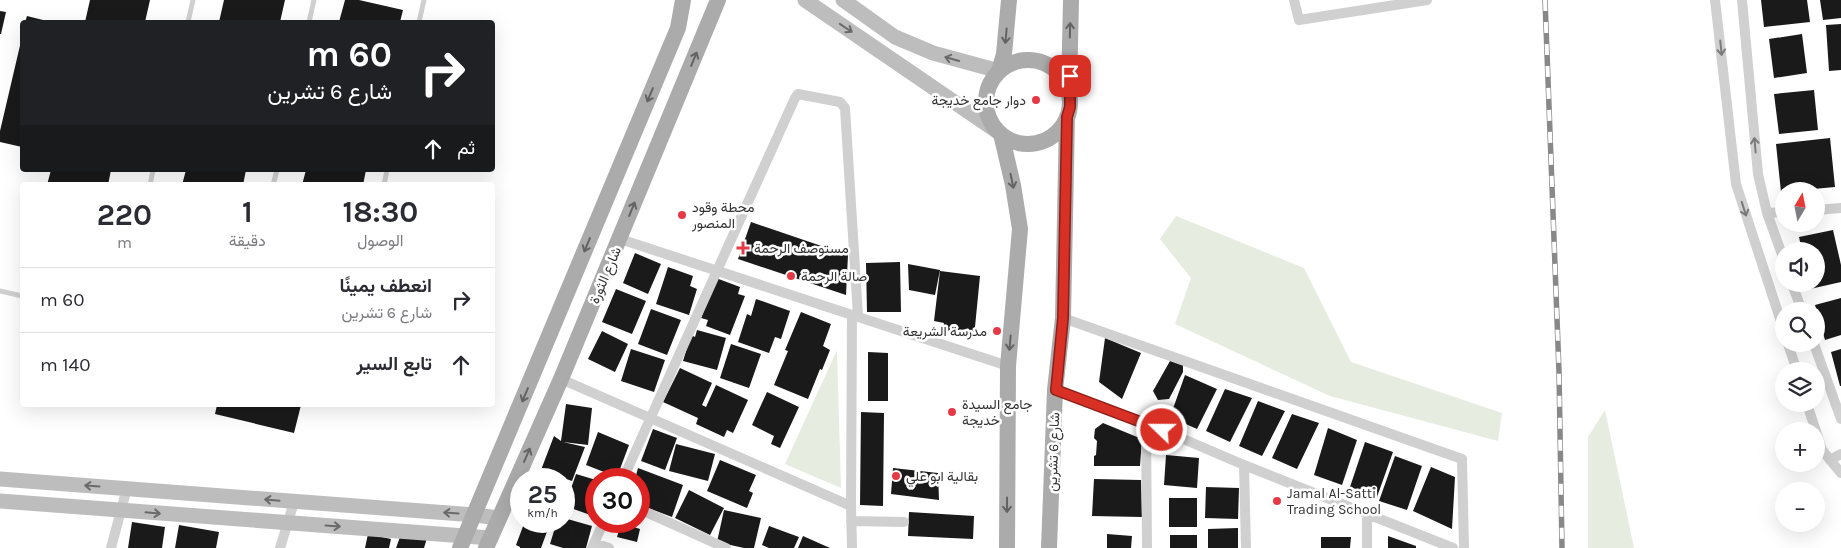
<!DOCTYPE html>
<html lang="ar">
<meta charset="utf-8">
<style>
:root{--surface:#fff;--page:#f7f7f7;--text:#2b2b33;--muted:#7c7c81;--line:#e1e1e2}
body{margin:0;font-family:Karla,Vazirmatn,sans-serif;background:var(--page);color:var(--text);direction:rtl;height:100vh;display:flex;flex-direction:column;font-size:19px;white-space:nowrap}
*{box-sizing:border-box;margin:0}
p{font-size:16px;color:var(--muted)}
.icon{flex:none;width:28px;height:28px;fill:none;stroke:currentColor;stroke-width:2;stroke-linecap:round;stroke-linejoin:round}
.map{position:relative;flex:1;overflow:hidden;direction:ltr}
.details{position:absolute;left:20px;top:182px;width:475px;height:225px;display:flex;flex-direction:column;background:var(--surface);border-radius:5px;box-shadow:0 5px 20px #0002;direction:rtl}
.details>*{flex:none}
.banner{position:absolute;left:20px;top:20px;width:475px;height:152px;border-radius:5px;box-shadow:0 5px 20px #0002;direction:rtl;background:#202124;color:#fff;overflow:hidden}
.needle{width:32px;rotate:10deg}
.fabs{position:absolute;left:1775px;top:182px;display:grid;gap:10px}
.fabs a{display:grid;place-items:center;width:50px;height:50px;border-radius:50%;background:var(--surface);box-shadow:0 5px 20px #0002;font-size:25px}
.speed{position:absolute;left:510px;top:468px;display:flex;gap:10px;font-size:25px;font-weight:700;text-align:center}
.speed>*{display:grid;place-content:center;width:65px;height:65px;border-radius:50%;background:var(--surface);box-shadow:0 5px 20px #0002;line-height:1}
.speed small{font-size:12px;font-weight:400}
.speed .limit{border:8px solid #d22;background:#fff;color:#111}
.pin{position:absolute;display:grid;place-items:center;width:42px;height:42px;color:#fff;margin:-21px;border-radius:10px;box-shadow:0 2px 8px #0006}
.me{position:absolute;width:55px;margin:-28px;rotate:292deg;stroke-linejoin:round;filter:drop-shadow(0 0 4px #0008)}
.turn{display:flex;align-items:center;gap:18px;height:105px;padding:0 20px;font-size:22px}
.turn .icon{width:65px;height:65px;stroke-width:2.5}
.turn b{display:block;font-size:35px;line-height:42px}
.then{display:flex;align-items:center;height:48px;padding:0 20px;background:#0003;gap:10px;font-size:19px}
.eta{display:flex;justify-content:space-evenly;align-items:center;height:85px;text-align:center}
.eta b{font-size:30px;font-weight:700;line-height:35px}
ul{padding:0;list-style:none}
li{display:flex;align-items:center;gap:15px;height:65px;padding:0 20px;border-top:1px solid var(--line)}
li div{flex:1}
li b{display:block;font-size:19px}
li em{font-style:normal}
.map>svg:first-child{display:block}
</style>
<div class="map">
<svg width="1841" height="548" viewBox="0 0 1841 548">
<rect width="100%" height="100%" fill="#fff"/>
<path fill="#e6ecdf" d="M1176,216L1304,268L1351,362L1502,413L1498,441L1330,396L1175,324L1191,278L1160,239Z
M837,350L841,488L785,464Z
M1605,410L1634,548H1588V437Z"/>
<path fill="#1a1a1a" d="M90,0H150L145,22H85Z
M224,0H285L280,22H219Z
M345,0H359L403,10L400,22H339Z
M1761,0H1807L1810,22L1764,27Z
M1820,0H1841V18L1823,20Z
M0,11L6,12L1,34H0Z
M27,16L51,22H25Z
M1841,24V70L1829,71L1826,25Z
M1802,34L1807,73L1774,78L1769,39Z
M22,37V147L0,142V131Z
M1814,90L1818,130L1779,134L1774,94Z
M1830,138L1835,187L1781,192L1776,144Z
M51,170H111L108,185H47Z
M186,170H246L243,185H182Z
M306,170H366L363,185H302Z
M751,222L848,255L846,295L738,259Z
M1833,230L1841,265V282L1810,289L1808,284H1816V251H1802L1799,237Z
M635,253L661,264L648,294L623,283Z
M900,262L901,312H867L866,263Z
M908,264L940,270L935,295L909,290Z
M668,267L693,276L690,286L697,289L689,315L656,304Z
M940,271L980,276L974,337L959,336L960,332L943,330L944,323L934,321Z
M716,278L740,287L738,294L745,296L730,335L706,326L708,320L701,318Z
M616,289L646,301L632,334L602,322Z
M1841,298V335L1825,340L1815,305Z
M756,299L790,311L781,339L775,337L769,353L738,342L747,314L751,316Z
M651,309L681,320L667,355L638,344Z
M801,312L831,324L823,346L830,350L822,370L820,369L808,399L774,385L788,351L785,350Z
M697,330L726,338L717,370L683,361L691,335L695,337Z
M602,331L628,344L615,372L588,359Z
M1105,338L1141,353L1122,399L1099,382Z
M731,344L761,354L749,388L720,378Z
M631,349L665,360L654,392L621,381Z
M1841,349V386H1840L1831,352Z
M868,352L888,353V401H868Z
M1170,361H1176L1183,365V372L1169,399L1158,400L1153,391Z
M680,368L712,383L702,405L706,407L716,385L748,400L733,433L727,430L724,437L696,424L698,418L663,402Z
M1185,375L1217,389L1197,429L1170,417Z
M1225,389L1252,398L1230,442L1206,431Z
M767,392L799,407L780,448L771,444L774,436L752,425Z
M1258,401L1285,411L1262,456L1239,446Z
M566,404L592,408L588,445L563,442L585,447L572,481L541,470L554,436L561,441Z
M217,405H301L294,433L215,414Z
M861,412L884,413L883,506L860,505Z
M1292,414L1319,423L1297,469L1272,458Z
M1103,423L1142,439L1140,466H1094V456L1096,455L1097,441L1094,438L1095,429Z
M1328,428L1357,440L1342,485L1314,475Z
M653,429L677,438L665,470L641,461Z
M598,432L629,445L617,477L586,465Z
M1365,442L1393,452L1377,497L1350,487Z
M676,444L715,454L708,481L669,471Z
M1166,455L1199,458L1197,488L1164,485Z
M1395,456L1422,466L1407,510L1379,501Z
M720,460L756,475L749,491L753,493L747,508L707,491Z
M1431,467L1455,477L1452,529L1413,511Z
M638,468L683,485L672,517L643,506L645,499L639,497V479H635Z
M893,468L938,473L939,500L891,494Z
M576,474L596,480V517L565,506Z
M1094,479L1141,480L1142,517L1092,516Z
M1206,487L1239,488L1238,519L1205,518Z
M689,490L724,508L710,535L675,518Z
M1169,498H1197V527H1169Z
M724,510L761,518L754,548H744L717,542Z
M909,512L974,516L973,539L908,536Z
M564,518L592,526L586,548H563L550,544L557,521H564Z
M525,521L548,529L541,548H520V547L516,545Z
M132,522L165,527L162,548H128Z
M621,523L640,529L637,542L617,537Z
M179,525L219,532L216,548H175Z
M769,526L799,537L794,548H769L762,545Z
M1238,528V548H1208V529Z
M368,534L391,539L389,548H365Z
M1107,534L1132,536L1131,548H1107Z
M1170,535H1197V548H1170Z
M803,536L830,548H798Z
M1388,536L1416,546V548H1388Z
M400,537L427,538L424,548H396Z
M1321,537H1351L1350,548H1321Z"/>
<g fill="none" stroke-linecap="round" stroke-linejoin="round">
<path stroke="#d0d0d0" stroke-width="5" d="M188,22L193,0
M309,22L314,0
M419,22L424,0
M150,185L153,170
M273,185L277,170
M384,185L387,170
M0,291L22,296"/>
<path stroke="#d0d0d0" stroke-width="10" d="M1294,0L1299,20L1427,0
M1715,0L1736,184L1784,331
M1742,0L1758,174L1767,213L1784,260
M1816,210L1841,208
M1767,213L1784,212
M620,239L1008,366
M1792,284L1802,311
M852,315L851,506L852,548
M1063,318L1462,459L1464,548
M1788,344L1797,371
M1814,344L1841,419
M561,379L851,506
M1055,390L1146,423L1244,465L1453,548
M1807,404L1816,431
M1146,423L1147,548
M1816,431L1822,450L1841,473
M1830,460L1841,454
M1244,465L1246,548
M623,479L795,98L798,94L840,102L845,108L858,316
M639,509L726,548
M1367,514V548
M851,521L904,522
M594,543L609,548
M111,548L127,488
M280,548L294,502
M592,548L604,521"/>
<path stroke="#bdbdbd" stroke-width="15" d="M805,0L1001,134
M843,0L895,37L933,53L999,71
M0,479L475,515L499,518
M0,501L491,538"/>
<path stroke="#ababab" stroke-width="16" d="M986 102a42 42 0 1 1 84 0a42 42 0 1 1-84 0Z
M999,71L1004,54L1009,0
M1069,91L1071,0
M1001,134L1013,185L1020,229L1008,366L1007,548
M460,548L678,28L683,0
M486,548L561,379L718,0
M1049,548L1055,390L1063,318L1067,117"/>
<defs>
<path id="rail" d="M1545,0L1559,372L1562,548"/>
</defs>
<use href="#rail" stroke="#888" stroke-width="5.5"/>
<use href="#rail" stroke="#fff" stroke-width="4" stroke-dasharray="11" stroke-linecap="butt"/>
</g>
<defs><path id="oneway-shaft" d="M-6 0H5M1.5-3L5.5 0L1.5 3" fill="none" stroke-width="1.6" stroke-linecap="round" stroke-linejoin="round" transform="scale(1.25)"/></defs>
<g stroke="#6a6a6a">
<use href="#oneway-shaft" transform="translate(846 28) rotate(34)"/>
<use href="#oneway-shaft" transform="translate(952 59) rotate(-164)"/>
<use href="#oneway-shaft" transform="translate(92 486) rotate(-176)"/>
<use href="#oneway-shaft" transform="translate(272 500) rotate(-175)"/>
<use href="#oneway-shaft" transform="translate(153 513) rotate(5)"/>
<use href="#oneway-shaft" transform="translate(451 513) rotate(-176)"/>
<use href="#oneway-shaft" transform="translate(333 526) rotate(4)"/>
</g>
<g stroke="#636363">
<use href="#oneway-shaft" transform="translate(1070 30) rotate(-89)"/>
<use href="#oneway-shaft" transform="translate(1006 36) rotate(95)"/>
<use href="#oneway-shaft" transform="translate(694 59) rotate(-68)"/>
<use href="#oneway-shaft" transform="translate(650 95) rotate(113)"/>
<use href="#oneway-shaft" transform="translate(1012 181) rotate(78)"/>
<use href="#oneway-shaft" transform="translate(632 209) rotate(-68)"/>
<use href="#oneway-shaft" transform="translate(587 245) rotate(113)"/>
<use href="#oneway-shaft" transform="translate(1010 343) rotate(95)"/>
<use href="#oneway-shaft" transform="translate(525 395) rotate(113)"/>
<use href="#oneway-shaft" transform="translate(527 455) rotate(-66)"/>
<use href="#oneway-shaft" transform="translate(1007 505) rotate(90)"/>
</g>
<g stroke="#7a7a7a">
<use href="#oneway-shaft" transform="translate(1721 48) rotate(84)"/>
<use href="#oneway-shaft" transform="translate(1755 145) rotate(-95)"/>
<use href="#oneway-shaft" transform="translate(1744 209) rotate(72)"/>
</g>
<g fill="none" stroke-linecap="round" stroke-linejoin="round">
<defs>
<path id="route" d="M1070,76V107L1067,117L1063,318L1056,390L1162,430"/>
</defs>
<use href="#route" stroke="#8d1f18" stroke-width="12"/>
<use href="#route" stroke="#d93025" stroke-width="9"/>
</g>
<g fill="#e63946" stroke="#fff" stroke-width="2">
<circle cx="1036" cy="100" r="5"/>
<circle cx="682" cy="215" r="5"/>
<path d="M740.5 240.5h5v5h5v5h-5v5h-5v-5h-5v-5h5z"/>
<circle cx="791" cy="276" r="5"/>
<circle cx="997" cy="331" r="5"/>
<circle cx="952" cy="412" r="5"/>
<circle cx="896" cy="476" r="5"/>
<circle cx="1277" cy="501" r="5"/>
</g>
<g text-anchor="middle" stroke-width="5" stroke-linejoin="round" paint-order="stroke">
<g font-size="14" fill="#333" stroke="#fff" text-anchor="start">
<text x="1026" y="105" text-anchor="end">دوار جامع خديجة</text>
<text x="692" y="212">محطة وقود<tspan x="692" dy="16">المنصور</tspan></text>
<text x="754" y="253">مستوصف الرحمة</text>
<text x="801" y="281">صالة الرحمة</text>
<text x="987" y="336" text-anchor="end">مدرسة الشريعة</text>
<text x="962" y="409">جامع السيدة<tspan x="962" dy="16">خديجة</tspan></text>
<text x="906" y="481">بقالية ابو علي</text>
<text x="1287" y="498">Jamal Al-Satti<tspan x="1287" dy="16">Trading School</tspan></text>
</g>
<g font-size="14" fill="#333" stroke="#fff">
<text transform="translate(605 275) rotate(-67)" y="5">شارع الثورة</text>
<text transform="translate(1053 452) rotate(-88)" y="5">شارع 6 تشرين</text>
</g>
</g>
</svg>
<div class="fabs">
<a><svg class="needle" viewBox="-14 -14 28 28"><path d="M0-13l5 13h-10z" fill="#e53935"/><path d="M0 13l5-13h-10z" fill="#7c7c81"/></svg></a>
<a><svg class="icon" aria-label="sound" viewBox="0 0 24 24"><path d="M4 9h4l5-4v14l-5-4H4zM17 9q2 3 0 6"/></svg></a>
<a><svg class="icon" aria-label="search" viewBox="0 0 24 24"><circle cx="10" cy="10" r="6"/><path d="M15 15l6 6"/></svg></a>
<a><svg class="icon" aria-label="layers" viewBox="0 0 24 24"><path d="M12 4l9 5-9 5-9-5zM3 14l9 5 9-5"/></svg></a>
<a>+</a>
<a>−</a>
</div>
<div class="speed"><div>25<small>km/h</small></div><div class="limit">30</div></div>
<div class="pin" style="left:1070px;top:76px;background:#d93025"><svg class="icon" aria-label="arrive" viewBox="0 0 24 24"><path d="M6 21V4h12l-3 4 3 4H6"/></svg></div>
<svg class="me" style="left:1162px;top:430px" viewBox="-20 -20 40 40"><circle r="17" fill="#d93025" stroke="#fff" stroke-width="3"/><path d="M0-11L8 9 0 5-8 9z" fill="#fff"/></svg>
<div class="banner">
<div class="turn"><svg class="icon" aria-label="right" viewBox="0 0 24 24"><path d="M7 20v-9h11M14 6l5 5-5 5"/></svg><div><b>60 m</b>شارع 6 تشرين</div></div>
<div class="then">ثم<svg class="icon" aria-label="ahead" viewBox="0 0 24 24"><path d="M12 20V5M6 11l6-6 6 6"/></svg></div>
</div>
<section class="details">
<div class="eta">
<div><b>18:30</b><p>الوصول</p></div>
<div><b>1</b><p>دقيقة</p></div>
<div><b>220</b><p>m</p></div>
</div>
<ul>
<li><svg class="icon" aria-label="right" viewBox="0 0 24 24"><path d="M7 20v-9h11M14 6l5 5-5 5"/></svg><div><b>انعطف يمينًا</b><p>شارع 6 تشرين</p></div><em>60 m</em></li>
<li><svg class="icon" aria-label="ahead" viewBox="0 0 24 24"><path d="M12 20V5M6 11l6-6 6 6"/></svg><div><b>تابع السير</b></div><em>140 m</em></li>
</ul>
</section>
</div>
